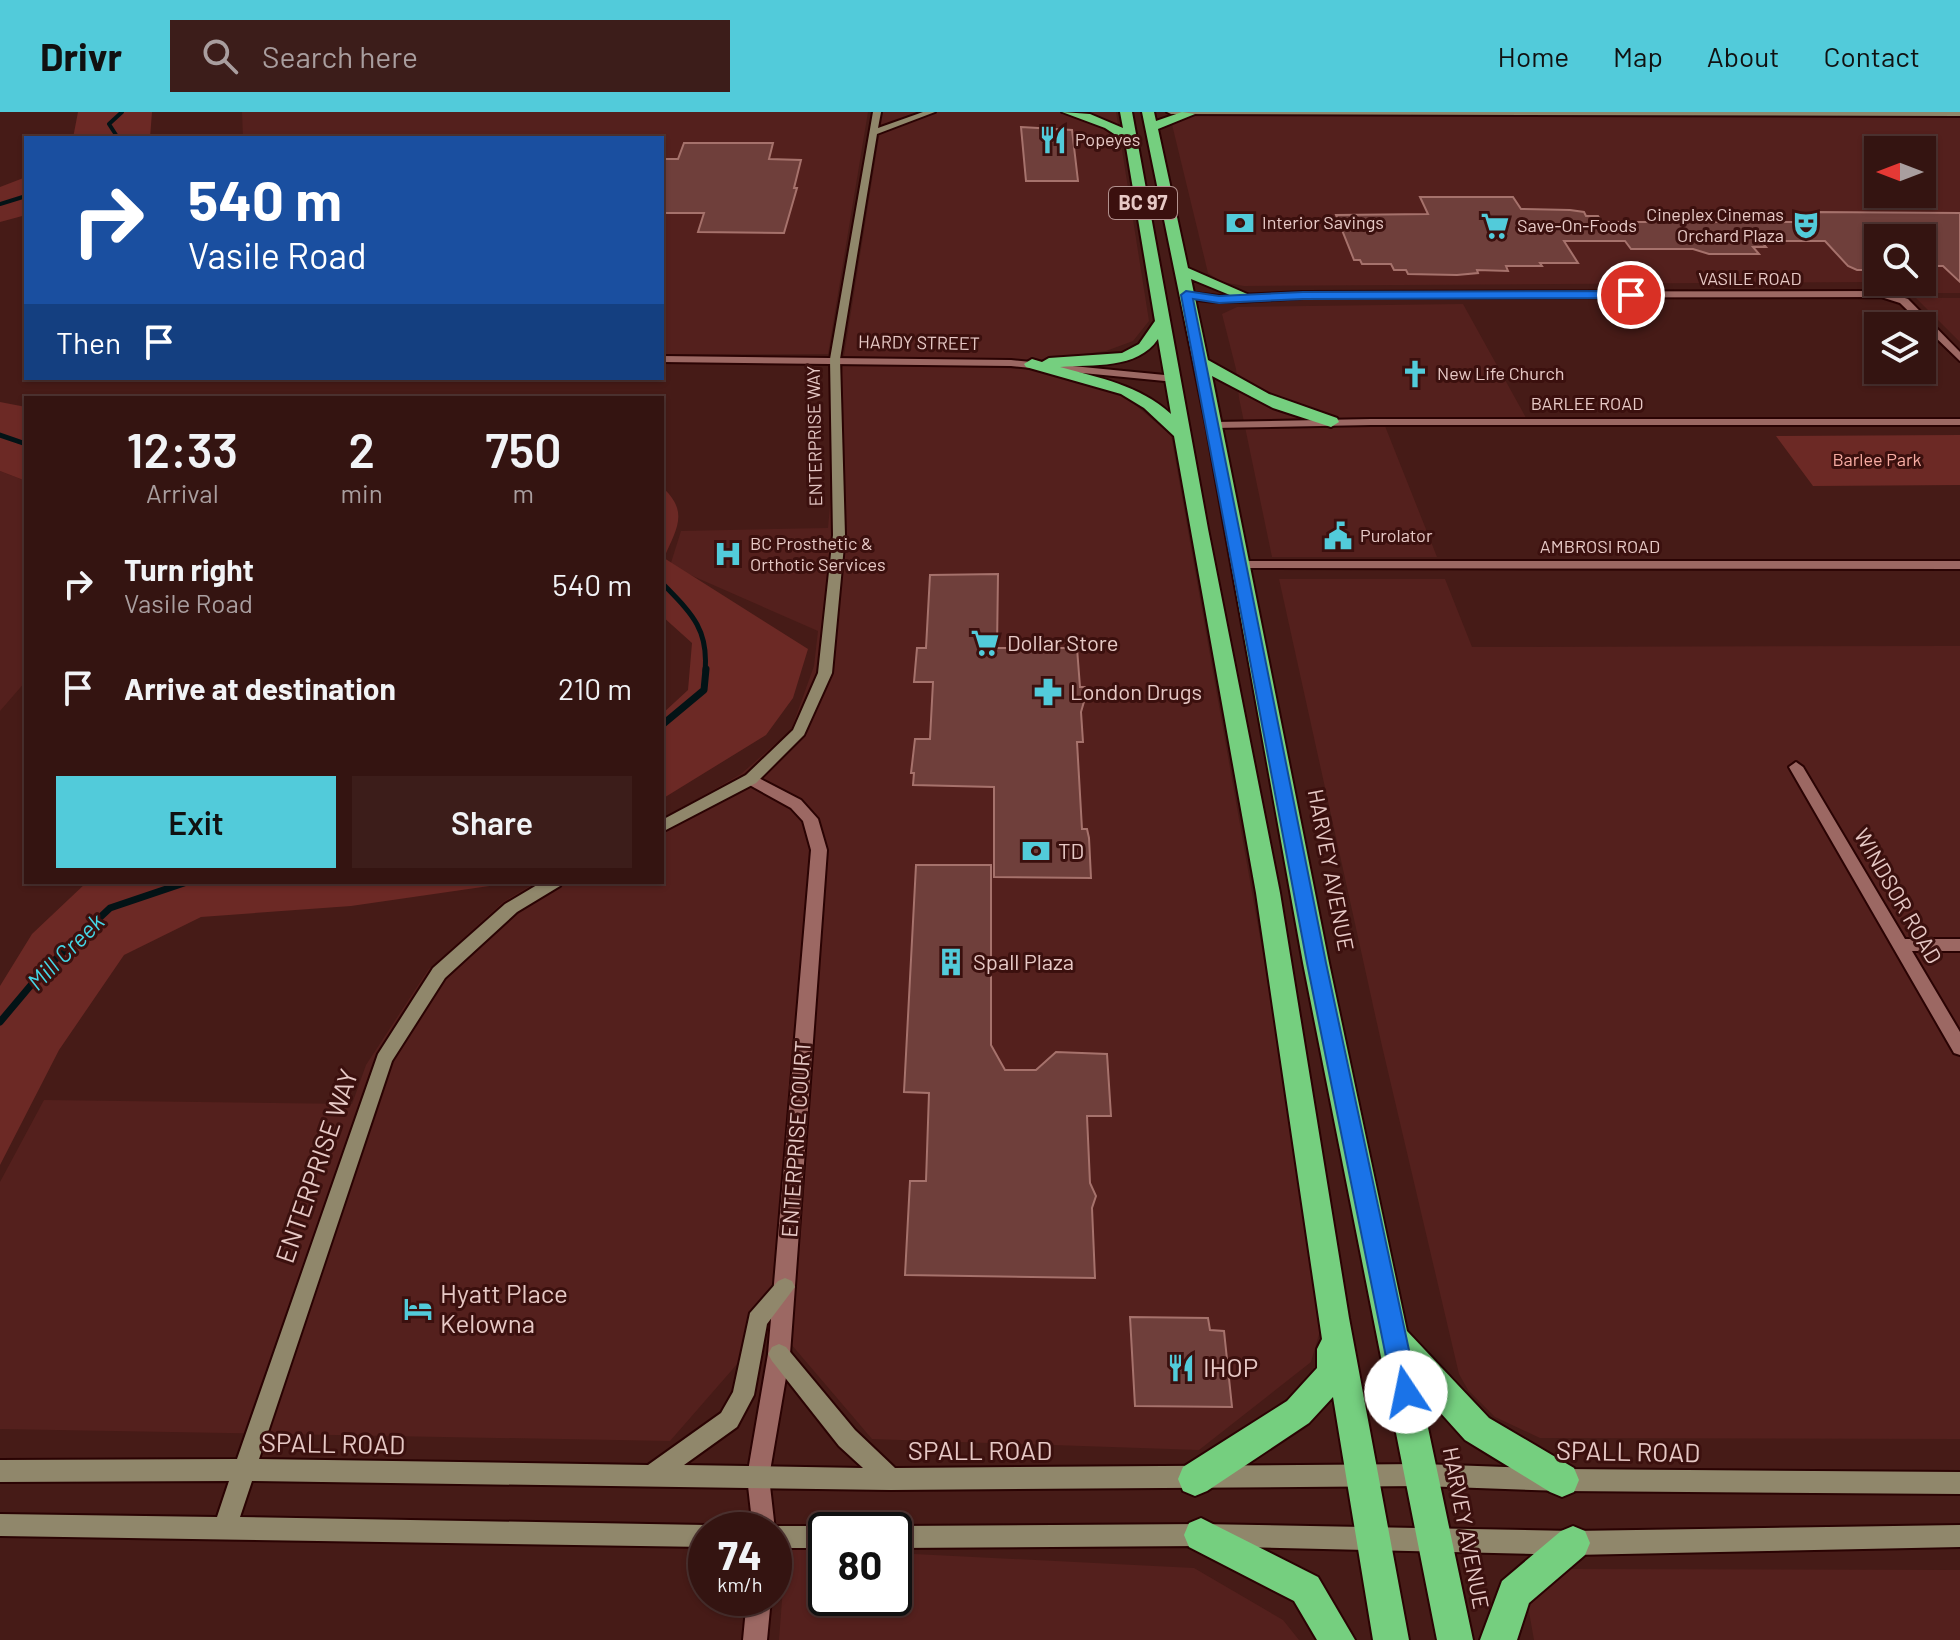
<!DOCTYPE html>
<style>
:root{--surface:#341411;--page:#3c1d1a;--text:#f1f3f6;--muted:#a99e9f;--line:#4e3331;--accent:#52cbda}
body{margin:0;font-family:Barlow,sans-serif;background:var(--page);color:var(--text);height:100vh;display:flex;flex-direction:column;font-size:30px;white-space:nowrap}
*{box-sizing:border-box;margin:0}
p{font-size:26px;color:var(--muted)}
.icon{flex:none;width:44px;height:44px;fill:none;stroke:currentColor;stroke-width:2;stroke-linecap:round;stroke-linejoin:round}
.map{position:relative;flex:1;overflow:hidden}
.panel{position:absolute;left:24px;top:284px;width:640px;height:488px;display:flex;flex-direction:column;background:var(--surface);border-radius:0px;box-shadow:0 2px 6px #0004,0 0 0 2px var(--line)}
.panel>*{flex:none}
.top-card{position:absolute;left:24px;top:24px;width:640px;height:244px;border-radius:0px;box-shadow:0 2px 6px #0004,0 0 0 2px var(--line);background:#1a4fa0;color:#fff;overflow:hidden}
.needle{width:52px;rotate:270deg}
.fabs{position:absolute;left:1864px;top:24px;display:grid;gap:16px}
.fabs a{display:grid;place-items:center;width:72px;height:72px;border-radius:0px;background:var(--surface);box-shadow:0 2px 6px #0004,0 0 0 2px var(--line);font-size:40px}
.speed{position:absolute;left:688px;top:1400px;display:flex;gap:16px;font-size:40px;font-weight:700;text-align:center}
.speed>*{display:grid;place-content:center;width:104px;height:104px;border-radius:50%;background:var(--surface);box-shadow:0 2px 6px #0004,0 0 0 2px var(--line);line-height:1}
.speed small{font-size:20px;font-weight:400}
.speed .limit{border:4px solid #111;border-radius:12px;background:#fff;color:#111}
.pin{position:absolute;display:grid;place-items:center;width:68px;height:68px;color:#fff;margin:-34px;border:4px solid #fff;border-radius:50%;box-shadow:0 2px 8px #0007}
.me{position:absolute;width:88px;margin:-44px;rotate:349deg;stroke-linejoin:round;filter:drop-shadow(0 0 6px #0008)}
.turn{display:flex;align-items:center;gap:28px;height:168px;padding:0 32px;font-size:36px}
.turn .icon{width:104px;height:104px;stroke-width:2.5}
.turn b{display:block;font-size:56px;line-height:68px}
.then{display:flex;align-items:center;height:76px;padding:0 32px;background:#0003;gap:16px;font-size:30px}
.eta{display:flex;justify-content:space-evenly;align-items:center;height:136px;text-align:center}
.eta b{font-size:48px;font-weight:600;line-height:56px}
.action{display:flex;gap:16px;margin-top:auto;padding:16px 32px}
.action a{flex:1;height:92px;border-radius:0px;background:var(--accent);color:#111;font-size:32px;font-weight:600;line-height:92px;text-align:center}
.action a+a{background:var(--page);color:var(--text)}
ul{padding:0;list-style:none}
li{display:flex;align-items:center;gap:24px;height:104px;padding:0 32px}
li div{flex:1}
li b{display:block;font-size:30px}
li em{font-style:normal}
header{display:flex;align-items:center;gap:48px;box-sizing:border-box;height:112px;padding:0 40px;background:var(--accent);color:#111}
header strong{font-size:38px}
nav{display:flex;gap:44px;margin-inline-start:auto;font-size:28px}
.search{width:560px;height:72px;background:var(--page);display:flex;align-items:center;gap:20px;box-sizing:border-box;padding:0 28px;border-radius:0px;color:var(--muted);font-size:30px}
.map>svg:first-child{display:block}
</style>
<header>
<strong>Drivr</strong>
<div class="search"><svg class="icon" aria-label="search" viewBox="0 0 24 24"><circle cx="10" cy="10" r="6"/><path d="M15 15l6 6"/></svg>Search here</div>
<nav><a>Home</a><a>Map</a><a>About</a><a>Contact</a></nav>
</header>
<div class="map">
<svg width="1960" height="1528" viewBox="0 0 1960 1528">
<rect width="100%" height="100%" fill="#461b17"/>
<path fill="#54201d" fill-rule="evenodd" d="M242,0H868L828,242H662V26H243Z
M883,0H1116L1149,209L1133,229L1106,239L1033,249L844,244Z
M1169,0H1960V181H1922L1876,170L1244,174L1222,170L1208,161ZM1878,38H1922V82H1878ZM1878,126H1922V170H1878Z
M1916,186H1960V230Z
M1463,192L1530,313L1385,314L1437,445H1272L1239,286L1236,257L1222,202L1237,195Z
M843,252L1036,257L1121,281L1171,323L1326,1198L1311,1250L1199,1338L872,1327L773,1211L670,1329L0,1317V1070L44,988L352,992L366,953L428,858L503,790L537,770H662V707L741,662L791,618L814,554L818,519L670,454L681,419L828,416Z
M0,359L26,369V569L0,599Z
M1279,467H1445L1472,535L1960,534V1327L1540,1326L1495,1305L1468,1278L1459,1262L1382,934Z
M786,1435L826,1437V1486H894V1441L1194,1456L1283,1508L1299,1528H779Z
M1568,1457L1960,1458V1528H1534L1528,1494Z"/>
<path fill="#6c2925" d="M78,0H152L150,26H73Z
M26,65V103L0,110V75Z
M0,290L26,295V369L0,359Z
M1960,323V373L1813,374L1776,324Z
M662,375C690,400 676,417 664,446L808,537L793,586L766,623L662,687V602L688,578L692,531L662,504Z
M87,770H517L351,794L201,805L124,843L59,938L0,1053V874L32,822Z"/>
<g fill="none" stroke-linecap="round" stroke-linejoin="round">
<path stroke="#031316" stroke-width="4" d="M118,26L109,12L122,0
M0,92L26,84"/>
<path stroke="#031316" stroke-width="5" d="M0,323L26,332
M662,471C690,500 709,516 705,559"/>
<path stroke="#031316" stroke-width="7" d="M662,613L704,578L706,557
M0,910L42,860L110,796L187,770"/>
</g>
<path fill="#6f3f3b" stroke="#a6726c" stroke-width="2" d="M1021,15L1072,18L1078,69H1026Z
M684,31H773L769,47L801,48L794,76H797L784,121L698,120L704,101H662V47H678Z
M1420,85H1513L1521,97L1570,98L1584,100L1586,104H1598L1602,110H1801L1797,106H1809L1806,103H1818L1816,100L1960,101V170L1943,154H1922V126H1878V158H1857L1848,154L1825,129H1761L1766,135H1753L1759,142H1709L1693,137H1631L1625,129H1564L1578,151H1540L1542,154H1506L1508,159L1477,158L1478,161L1457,163L1408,162L1406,158H1394L1391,152H1362L1360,148H1354L1336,103L1428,102Z
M998,462L997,536H1077L1080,575H1085V586L1081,600L1083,630H1077L1082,717H1087L1089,726L1091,766L994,765V675L913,673L914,661H911L915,627H930L933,570H914L917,536H926L930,463Z
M916,753H991V933L1005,958H1036L1056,940L1107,942L1111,1004H1087L1090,1071L1096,1084L1092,1096L1095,1166L905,1163L910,1069H926L929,981L904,980Z
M1130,1205L1208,1206L1210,1218L1224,1219L1232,1295L1135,1294Z"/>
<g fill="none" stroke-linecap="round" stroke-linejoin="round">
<defs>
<path id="street" d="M1882,179L1908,187L1960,240V249L1900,191L1881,185L1303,186C1274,187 1205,196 1181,183L1186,180L1219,184L1303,180Z
M662,244L1011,248L1175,264L1180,267L1175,270L1011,254L662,250Z
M1371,307H1960V313H1371L1214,316L1208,313L1214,310Z
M1240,449H1960V457L1236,456L1234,453Z
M1796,650L1803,655L1905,827H1960V839H1912L1960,920V943L1954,941L1789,655Z
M751,662L801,688L818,707L827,738L790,1242L769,1365L775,1418L774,1421V1418H753L747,1365L768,1242L811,738L803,709L791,696L746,671L744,667Z
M747,1486H771L767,1528H743Z"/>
<path id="secondary" d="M873,0H881L878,16L923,0H935L877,22L840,247L845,423L832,561L804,623L756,671L662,720V708L746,663L793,618L818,561L833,423L830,247Z
M1167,0H1960V4L1171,2Z
M542,770H562L560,774L517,800L445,866L392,949L259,1347L648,1353L721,1301L733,1280L750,1201L778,1169L785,1166L792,1169L795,1175L767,1212L754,1283L737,1315L684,1353L863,1356L839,1334L772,1249L768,1242L772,1235L779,1232L786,1235L855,1318L895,1356L1422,1352L1562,1357L1960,1360V1382L1562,1379L1422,1374L891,1378L252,1369L240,1405L706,1413L715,1418H706V1435L0,1424V1402L217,1405L229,1369L0,1370V1348L237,1347L378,942L433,856L505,792Z
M1201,1412L1573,1419L1960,1413V1435L1573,1443L1201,1434L894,1436V1418H885L894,1414Z
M774,1414H826L835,1418H826V1436H774V1418H765Z"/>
<path id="highway" d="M1062,0L1090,2L1123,16L1120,0H1132L1208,417L1280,781L1349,1206L1409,1528H1373L1333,1285L1309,1311L1207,1379L1195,1384L1183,1379L1178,1367L1183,1355L1287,1289L1317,1256V1237L1322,1227L1256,781L1174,324L1144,296L1121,282L1026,255L1024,252L1032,247L1042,250L1049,246L1122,241L1139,232L1155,209L1125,29L1105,16ZM1158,227L1171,302C1139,273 1100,266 1060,255C1093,252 1137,258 1158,227Z
M1142,0H1154L1156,9L1182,0L1195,2L1158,17L1188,156L1254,185L1252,188H1242L1191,167L1208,248L1269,282L1337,306L1339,310L1331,315L1273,296L1212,264L1329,851L1407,1219L1489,1306L1574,1356L1579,1368L1574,1380L1562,1385L1550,1380L1465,1328L1420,1278L1473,1528H1437L1303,851L1206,313Z
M1201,1406L1318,1465L1355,1528H1317L1294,1489L1189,1435L1184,1423L1189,1411Z
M1573,1414L1585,1419L1590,1431L1585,1443L1529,1491L1517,1528H1480L1502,1469L1561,1419Z"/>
</defs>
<use href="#street" stroke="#2a0303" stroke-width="4"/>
<use href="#secondary" stroke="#2a0303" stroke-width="4"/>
<use href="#highway" stroke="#2a0303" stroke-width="4"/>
<use href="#street" fill="#9c6863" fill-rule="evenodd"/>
<use href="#secondary" fill="#90876b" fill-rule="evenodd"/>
<use href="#highway" fill="#75cf7f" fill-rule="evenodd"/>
</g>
<path fill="#1a73e8" stroke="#114b97" stroke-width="2" d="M1186,179L1219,184L1303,180L1631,179L1637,183L1631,186L1303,187L1219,191L1193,187L1326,851L1418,1280L1414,1288L1406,1292L1397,1288L1393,1280L1307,851L1181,183Z"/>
<defs>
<symbol id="restaurant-bare" viewBox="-9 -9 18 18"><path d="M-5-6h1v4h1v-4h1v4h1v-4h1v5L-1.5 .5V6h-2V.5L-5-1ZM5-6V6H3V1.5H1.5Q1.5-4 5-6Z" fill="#52cbda" stroke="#3b100e" stroke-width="2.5" paint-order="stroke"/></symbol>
<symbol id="bank-bare" viewBox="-9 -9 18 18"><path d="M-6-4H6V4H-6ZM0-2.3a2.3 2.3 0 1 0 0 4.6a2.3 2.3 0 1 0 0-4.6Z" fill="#52cbda" stroke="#3b100e" stroke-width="2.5" paint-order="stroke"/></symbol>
<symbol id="theatre-bare" viewBox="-9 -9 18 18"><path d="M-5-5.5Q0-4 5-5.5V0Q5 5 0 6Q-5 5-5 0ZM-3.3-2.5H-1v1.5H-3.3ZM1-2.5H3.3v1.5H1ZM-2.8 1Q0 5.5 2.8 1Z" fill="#52cbda" stroke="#3b100e" stroke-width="2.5" paint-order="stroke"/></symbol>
<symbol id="supermarket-bare" viewBox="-9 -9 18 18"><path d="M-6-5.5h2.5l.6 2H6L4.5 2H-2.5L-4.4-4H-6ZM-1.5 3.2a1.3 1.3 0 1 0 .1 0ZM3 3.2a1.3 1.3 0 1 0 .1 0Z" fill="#52cbda" stroke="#3b100e" stroke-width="2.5" paint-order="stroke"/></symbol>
<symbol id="church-bare" viewBox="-9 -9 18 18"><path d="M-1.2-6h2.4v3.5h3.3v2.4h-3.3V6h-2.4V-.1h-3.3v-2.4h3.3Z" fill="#52cbda" stroke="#3b100e" stroke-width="2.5" paint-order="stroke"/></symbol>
<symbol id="civic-bare" viewBox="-9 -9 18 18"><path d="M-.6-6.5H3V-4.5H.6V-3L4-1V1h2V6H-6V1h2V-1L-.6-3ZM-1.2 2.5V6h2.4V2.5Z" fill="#52cbda" stroke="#3b100e" stroke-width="2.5" paint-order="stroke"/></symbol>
<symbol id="hospital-bare" viewBox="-9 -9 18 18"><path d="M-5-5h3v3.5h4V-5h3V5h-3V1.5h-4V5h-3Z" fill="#52cbda" stroke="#3b100e" stroke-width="2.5" paint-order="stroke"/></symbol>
<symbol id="pharmacy-bare" viewBox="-9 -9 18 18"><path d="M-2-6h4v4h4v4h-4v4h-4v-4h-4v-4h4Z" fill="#52cbda" stroke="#3b100e" stroke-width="2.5" paint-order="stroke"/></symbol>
<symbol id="building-bare" viewBox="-9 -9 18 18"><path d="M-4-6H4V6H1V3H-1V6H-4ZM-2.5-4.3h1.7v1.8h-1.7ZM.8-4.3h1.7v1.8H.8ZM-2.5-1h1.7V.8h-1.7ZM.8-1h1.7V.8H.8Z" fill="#52cbda" stroke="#3b100e" stroke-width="2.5" paint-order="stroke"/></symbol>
<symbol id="hotel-bare" viewBox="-9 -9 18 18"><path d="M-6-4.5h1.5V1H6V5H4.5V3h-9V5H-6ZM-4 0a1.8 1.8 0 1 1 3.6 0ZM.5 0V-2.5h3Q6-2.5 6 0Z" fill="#52cbda" stroke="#3b100e" stroke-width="2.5" paint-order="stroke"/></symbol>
</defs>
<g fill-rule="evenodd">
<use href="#restaurant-bare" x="1033" y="8" width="40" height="40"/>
<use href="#bank-bare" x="1220" y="91" width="40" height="40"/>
<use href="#theatre-bare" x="1786" y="93" width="40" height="40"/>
<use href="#supermarket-bare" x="1475" y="94" width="40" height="40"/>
<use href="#church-bare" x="1395" y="242" width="40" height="40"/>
<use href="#civic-bare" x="1318" y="404" width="40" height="40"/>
<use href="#hospital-bare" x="708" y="422" width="40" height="40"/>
<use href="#supermarket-bare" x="965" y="511" width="40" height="40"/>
<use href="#pharmacy-bare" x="1028" y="560" width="40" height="40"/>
<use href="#bank-bare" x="1016" y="719" width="40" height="40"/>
<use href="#building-bare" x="931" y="830" width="40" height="40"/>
<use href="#hotel-bare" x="398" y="1177" width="40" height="40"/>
<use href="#restaurant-bare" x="1161" y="1236" width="40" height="40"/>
</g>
<g text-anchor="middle" stroke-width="6" stroke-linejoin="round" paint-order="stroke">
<g font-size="18" fill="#e7c9c6" stroke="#3b100e" text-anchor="start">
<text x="1075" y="34">Popeyes</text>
<text x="1784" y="109" text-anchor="end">Cineplex Cinemas<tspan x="1784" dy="21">Orchard Plaza</tspan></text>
<text x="1262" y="117">Interior Savings</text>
<text x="1517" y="120">Save-On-Foods</text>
<text x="1437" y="268">New Life Church</text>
<text x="1360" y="430">Purolator</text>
<text x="750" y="438">BC Prosthetic &amp;<tspan x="750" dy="21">Orthotic Services</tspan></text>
</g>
<g font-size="18" fill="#e7c9c6" stroke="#3b100e">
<text x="1750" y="173">VASILE ROAD</text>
<text transform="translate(919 231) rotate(1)" y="6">HARDY STREET</text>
<text x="1587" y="298">BARLEE ROAD</text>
<text transform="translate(815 324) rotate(-91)" y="6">ENTERPRISE WAY</text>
<text x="1600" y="441">AMBROSI ROAD</text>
</g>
<g font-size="18" fill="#f8aca3" stroke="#3b100e">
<text x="1877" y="354">Barlee Park</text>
</g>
<rect fill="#3b100e" stroke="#b3928f" stroke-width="2" x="1109" y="75" width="68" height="32" rx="6"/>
<g font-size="20" font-weight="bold" fill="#e7c9c6">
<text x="1143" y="98">BC 97</text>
</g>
<g font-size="22" fill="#e7c9c6" stroke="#3b100e" text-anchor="start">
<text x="1007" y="539">Dollar Store</text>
<text x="1070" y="588">London Drugs</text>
<text x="1058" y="747">TD</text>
<text x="973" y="858">Spall Plaza</text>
</g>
<g font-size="22" fill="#e7c9c6" stroke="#3b100e">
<text transform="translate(1331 758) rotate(79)" y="8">HARVEY AVENUE</text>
<text transform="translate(1898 784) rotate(60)" y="8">WINDSOR ROAD</text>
<text transform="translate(796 1027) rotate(-86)" y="8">ENTERPRISE COURT</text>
<text transform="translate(1466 1416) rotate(79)" y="8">HARVEY AVENUE</text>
</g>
<g font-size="24" font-style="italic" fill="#45d5e5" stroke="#3b100e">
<text transform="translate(66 840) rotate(-45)" y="8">Mill Creek</text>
</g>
<g font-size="26" fill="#e7c9c6" stroke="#3b100e">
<text transform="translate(317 1054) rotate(-71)" y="9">ENTERPRISE WAY</text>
<text transform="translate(333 1332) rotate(1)" y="9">SPALL ROAD</text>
<text x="980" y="1348">SPALL ROAD</text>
<text transform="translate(1628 1340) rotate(1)" y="9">SPALL ROAD</text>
</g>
<g font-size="26" fill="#e7c9c6" stroke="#3b100e" text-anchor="start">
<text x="440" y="1191">Hyatt Place<tspan x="440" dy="30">Kelowna</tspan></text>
<text x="1203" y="1265">IHOP</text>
</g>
</g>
</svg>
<div class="fabs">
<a><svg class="needle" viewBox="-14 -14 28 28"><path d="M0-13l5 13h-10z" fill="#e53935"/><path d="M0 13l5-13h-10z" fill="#a99e9f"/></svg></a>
<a><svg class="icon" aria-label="search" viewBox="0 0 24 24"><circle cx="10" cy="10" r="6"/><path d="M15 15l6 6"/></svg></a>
<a><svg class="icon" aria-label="layers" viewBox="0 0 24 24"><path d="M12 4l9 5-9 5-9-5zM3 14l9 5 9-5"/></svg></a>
</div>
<div class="speed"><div>74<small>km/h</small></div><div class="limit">80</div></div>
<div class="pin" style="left:1631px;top:183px;background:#d93025"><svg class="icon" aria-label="arrive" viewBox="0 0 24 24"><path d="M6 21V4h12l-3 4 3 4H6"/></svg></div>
<svg class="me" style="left:1406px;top:1280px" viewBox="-20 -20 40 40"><circle r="19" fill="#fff"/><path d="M0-13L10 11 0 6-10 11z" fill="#1a73e8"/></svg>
<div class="top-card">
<div class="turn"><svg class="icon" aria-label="right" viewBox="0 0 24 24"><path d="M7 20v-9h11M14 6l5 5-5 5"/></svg><div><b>540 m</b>Vasile Road</div></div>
<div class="then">Then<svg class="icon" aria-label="arrive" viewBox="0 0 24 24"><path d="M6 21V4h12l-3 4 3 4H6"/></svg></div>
</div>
<section class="panel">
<div class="eta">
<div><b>12:33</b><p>Arrival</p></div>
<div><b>2</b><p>min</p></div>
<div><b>750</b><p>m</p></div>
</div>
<ul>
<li><svg class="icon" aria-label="right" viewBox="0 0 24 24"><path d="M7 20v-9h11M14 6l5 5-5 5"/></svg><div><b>Turn right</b><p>Vasile Road</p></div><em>540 m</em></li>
<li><svg class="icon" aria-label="arrive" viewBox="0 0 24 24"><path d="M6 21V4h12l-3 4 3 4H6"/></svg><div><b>Arrive at destination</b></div><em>210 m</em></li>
</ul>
<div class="action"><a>Exit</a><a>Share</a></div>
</section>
</div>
